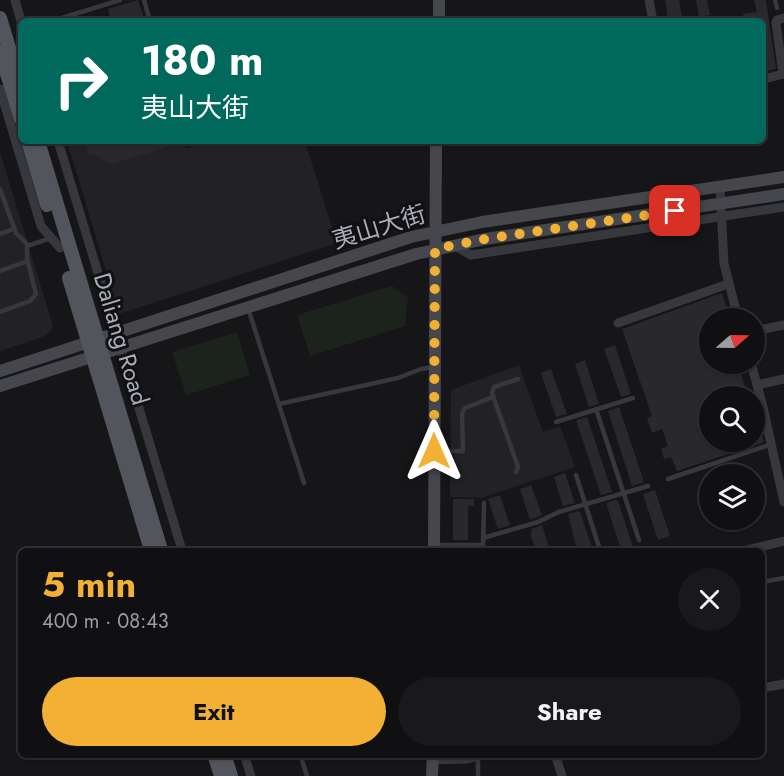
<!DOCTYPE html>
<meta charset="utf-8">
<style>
:root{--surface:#101012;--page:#19191b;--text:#f1f3f6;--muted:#9c9d9f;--line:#303032;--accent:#f2b134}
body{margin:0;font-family:Jost,"Noto Sans SC",sans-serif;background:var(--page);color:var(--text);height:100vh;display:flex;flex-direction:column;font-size:22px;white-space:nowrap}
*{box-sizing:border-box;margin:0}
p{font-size:20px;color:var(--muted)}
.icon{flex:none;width:33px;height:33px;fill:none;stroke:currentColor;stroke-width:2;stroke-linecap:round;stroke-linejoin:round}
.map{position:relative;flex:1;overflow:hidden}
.details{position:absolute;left:18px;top:548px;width:747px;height:210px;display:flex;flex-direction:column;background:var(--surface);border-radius:9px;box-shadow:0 2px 4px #0004,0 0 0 2px var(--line)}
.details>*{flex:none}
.hud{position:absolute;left:18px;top:18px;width:748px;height:126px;border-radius:9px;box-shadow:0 2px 4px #0004,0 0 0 2px var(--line);background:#00695c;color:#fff;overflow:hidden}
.needle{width:39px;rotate:70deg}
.fabs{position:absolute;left:699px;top:308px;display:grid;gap:12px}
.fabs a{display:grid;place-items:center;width:66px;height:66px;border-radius:50%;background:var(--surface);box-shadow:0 2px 4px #0004,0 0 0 2px var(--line);font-size:30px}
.pin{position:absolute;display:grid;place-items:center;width:51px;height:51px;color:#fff;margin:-26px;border-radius:12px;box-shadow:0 3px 9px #0006}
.me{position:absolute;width:66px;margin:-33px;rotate:0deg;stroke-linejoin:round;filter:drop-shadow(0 0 4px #0008)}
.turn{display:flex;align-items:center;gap:21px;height:126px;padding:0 24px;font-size:27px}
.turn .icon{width:78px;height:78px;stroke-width:2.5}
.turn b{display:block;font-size:42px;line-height:51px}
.round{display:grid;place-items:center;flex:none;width:63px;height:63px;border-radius:32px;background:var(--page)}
.overview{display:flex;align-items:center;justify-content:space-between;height:102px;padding:0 24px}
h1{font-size:36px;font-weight:700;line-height:45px;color:var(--accent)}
.cta{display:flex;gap:12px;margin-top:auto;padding:12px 24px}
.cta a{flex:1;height:69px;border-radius:36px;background:var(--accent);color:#111;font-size:24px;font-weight:700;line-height:69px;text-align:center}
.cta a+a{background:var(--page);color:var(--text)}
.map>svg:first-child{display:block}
</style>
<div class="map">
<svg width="784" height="776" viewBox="0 0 784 776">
<rect width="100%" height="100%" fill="#161618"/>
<path fill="#222225" d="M67,141H184L187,148L209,141H305L337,243L119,314Z
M0,152L53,326L49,333L43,337L0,351Z
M519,365L543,432L560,426L575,467L481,498L450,497L451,390Z"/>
<path fill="#1c231d" d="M392,286L408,298L405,326L310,356L297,315Z
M237,332L250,375L186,395L172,352Z"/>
<path fill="#29292c" d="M138,0L145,21H111L108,9Z
M665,0H679L682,18L668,20Z
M696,0H707L710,15L699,17Z
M754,0H766L767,7L776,69L766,71L764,51V21H744L743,14L757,12Z
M84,141H168L170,146L112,164L98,157L96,153L89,155Z
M722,293L730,318H710V363H737L748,396H710V441H731V443L754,441L755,416L764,442L677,471L671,457L664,459L661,449L668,446L662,429L652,433L647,418L652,416L622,329Z
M615,345L631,394L621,397L604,349Z
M585,360L599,404L589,407L575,364Z
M551,369L567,414L556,417L541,373Z
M619,407L644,482L632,486L608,411Z
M587,417L612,492L601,495L576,420Z
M565,473L575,503L563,506L554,477Z
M531,485L542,515L530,520L520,489Z
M655,490L670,536L658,540L643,494Z
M500,495L510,525L498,529L488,499Z
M453,499H474V506H468V540H453Z
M615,500L618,501L634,550H621L606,503Z
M578,511L580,512L593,550H580L578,545L576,546L568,514Z
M542,525L550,550H536L530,534L532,533L531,529Z"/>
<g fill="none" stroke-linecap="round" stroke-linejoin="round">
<path stroke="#37383d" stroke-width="4.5" d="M144,0L150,21
M775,0L777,8
M52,21L120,0
M175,141V142
M0,189L16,233L27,244V259L36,294L30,301L0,312
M0,234L14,229
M27,246L51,238
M0,271L28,261
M248,308L304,483
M279,404L398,378L421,369L434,367
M596,409L639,540
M556,422L633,398
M435,451H463L462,414L465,408L493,397
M516,472L518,467L492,393L494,387L518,379
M576,475L600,550
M668,479L772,444
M483,538L538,522L559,512L648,486
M434,545H483
M483,550L484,503
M762,582L784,578
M300,754L307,776
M478,776V757"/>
<path stroke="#37383d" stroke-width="9" d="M15,0L21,21
M649,0L653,21
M725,21H731
M764,79L783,74L776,23L777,20L784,18
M0,89L41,226L60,248
M58,141L182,550
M720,187L724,264L738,318
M453,245L471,255L784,207
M618,323L728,284
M754,331L784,325
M751,363L763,407L784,502
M757,385L784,379
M747,550L784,541
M762,688L784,684
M244,754L251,776
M555,754L562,776
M432,760L467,759L487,754"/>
<path stroke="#45474d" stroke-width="12" d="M439,21V0
M0,371L411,237L482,222L784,177
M0,386L416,254L485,239L784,194
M434,550L436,141
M432,776L433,754"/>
<path stroke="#53555c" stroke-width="14" d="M0,18L21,87
M0,51L21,119
M28,141L47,205
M38,141L161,550
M69,278L151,550
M214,754L221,776
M224,754L231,776"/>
</g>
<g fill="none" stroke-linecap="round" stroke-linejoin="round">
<path stroke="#f2b134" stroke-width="10" stroke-dasharray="0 18" d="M434,451L435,249L485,239L675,211"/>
</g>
<g text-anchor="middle" stroke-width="6" stroke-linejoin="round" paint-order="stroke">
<g font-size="24" fill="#a8adb8" stroke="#111113">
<text transform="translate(379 227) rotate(-17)" y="8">夷山大街</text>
<text transform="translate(121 339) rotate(73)" y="8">Daliang Road</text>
</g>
</g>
</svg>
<div class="fabs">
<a><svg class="needle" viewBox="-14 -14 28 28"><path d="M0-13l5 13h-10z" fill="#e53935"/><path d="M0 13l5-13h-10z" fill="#9c9d9f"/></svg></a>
<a><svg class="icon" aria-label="search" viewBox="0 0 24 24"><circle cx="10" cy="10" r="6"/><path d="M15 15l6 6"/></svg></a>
<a><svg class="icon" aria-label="layers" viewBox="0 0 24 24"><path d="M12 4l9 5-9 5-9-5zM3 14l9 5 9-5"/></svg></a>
</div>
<div class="pin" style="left:675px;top:211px;background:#d93025"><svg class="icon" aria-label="arrive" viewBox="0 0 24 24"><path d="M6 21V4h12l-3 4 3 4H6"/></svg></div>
<svg class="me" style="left:434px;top:451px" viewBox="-20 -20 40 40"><path d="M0-17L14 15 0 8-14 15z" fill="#f2b134" stroke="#fff" stroke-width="4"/></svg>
<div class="hud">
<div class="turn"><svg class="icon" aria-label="right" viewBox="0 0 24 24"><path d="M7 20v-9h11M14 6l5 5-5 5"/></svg><div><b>180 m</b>夷山大街</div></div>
</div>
<section class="details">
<div class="overview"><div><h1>5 min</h1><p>400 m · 08:43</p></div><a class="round"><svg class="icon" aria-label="close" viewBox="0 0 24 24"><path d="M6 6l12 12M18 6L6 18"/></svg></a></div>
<div class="cta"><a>Exit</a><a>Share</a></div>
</section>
</div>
